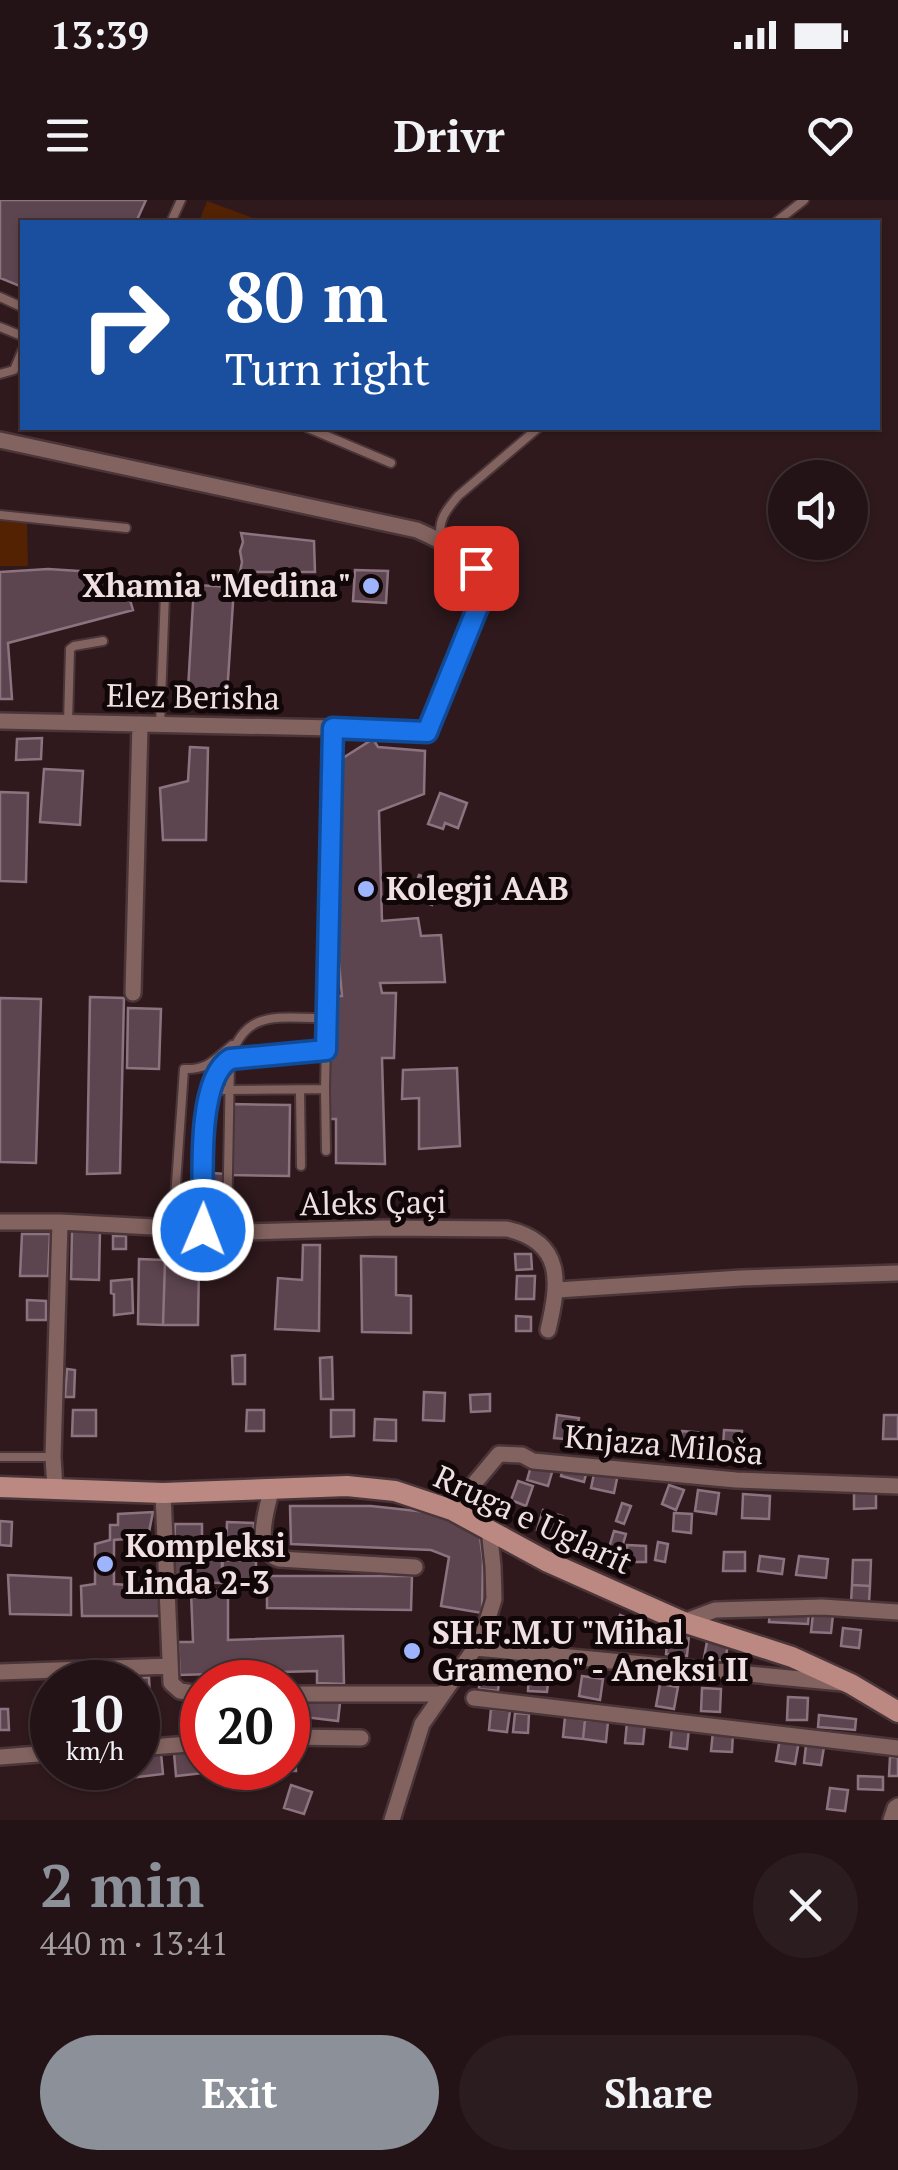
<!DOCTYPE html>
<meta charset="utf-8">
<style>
:root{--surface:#231316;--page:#2b1c1f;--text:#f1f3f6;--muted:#a39ea1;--line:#403235;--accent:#8c9099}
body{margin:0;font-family:"PT Serif",serif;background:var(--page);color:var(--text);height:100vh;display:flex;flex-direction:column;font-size:38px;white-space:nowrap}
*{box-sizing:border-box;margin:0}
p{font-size:32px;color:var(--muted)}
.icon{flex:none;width:55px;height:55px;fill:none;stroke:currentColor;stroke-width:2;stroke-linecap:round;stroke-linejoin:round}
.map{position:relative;height:1620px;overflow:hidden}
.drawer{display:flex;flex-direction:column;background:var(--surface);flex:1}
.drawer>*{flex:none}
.top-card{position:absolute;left:20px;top:20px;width:860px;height:210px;border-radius:0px;box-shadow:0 2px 8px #0004,0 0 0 2px var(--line);background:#1a4fa0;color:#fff;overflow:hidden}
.buttons{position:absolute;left:768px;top:260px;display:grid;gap:20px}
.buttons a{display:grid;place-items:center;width:100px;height:100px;border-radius:50%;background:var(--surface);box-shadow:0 2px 8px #0004,0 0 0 2px var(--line);font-size:50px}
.speed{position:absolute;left:30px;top:1460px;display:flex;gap:20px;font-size:50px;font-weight:700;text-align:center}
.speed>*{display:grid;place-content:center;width:130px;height:130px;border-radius:50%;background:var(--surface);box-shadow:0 2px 8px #0004,0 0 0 2px var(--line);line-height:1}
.speed small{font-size:25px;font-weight:400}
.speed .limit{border:15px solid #d22;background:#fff;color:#111}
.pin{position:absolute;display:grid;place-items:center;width:85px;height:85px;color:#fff;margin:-42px;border-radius:20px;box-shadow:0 5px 15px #0006}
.me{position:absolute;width:110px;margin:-55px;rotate:1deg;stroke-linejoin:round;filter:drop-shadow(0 0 8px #0008)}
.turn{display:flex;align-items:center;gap:35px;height:210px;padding:0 40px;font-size:45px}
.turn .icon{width:130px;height:130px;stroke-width:2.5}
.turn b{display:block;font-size:70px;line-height:85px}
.round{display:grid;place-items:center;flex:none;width:105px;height:105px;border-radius:52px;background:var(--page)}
.summary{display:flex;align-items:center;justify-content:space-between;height:170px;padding:0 40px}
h1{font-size:60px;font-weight:700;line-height:75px;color:var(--accent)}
.action{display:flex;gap:20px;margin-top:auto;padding:20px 40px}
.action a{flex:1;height:115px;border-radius:60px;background:var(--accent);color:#fff;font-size:40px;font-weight:700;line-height:115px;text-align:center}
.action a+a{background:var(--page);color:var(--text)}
.status{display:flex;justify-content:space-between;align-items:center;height:70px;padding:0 50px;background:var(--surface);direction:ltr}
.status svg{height:28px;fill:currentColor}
header{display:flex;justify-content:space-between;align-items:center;height:130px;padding:0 40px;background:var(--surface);font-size:45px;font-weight:700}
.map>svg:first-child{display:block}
</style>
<div class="status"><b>13:39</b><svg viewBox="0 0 49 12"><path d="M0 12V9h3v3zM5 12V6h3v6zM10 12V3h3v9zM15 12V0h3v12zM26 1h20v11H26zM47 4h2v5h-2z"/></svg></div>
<header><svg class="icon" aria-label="menu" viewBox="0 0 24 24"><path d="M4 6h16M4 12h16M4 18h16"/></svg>Drivr<svg class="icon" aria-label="heart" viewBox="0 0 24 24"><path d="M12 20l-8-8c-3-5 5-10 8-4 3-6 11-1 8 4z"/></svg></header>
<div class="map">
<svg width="898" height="1620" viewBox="0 0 898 1620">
<rect width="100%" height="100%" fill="#2f191d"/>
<path fill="#522203" d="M207,1L264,22H199Z
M0,320L27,322L28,366H0Z"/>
<path fill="#5d4550" stroke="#8d737f" stroke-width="2.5" d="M0,0H146L136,22H22V87L0,78Z
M241,333L314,341L315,372H240L242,362L240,351L243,342Z
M48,369L111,373L125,383L133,410L8,443L12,499H0V372Z
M355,370L388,371L386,403L353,401Z
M194,385L234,387L226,510L187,507Z
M42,538L41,559L16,560L17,539Z
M373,539L378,547L425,551L424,594L379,611L382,721L418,718L421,736L441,735L445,782L380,783L382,793H396L394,858H382L385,964L336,963V919H328V842H336L334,796H342L338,753L335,563Z
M190,547L208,548L206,640H163L160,588L188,581Z
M44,569L83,571L80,625L40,622Z
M0,592L28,593L26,682L0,681Z
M440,593L467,603L458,628L445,623L443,629L428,624Z
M419,675L441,683L432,705L411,697Z
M90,797L124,798L120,973L87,974Z
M0,798L41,799L36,963L0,962Z
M128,808L161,809L159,869L127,868Z
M457,868L460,946L419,949V898L402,899L403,870Z
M231,904L290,905L289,976L230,975Z
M212,973L225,974V986L212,988Z
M72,1030L100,1031L99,1080L71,1079Z
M22,1034H50L48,1076H20Z
M113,1036H126V1049H113Z
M303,1045H320L319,1131L275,1129L278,1078L302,1080Z
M515,1054H531L532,1069L516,1070Z
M361,1056L396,1057V1095L411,1096V1133L362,1132Z
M139,1059L165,1060L163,1125L138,1124Z
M165,1063L199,1064L198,1125H163Z
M517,1076H535L534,1099H516Z
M132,1079L133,1113L114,1115V1094L111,1093V1081Z
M27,1100L46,1101V1120H27Z
M516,1116L531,1117V1131H516Z
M245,1155V1184H233L232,1156Z
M332,1157L333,1199H321L320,1158Z
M67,1169L75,1170L74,1197H65Z
M424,1192L445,1193L444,1221L423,1220Z
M490,1194V1211L471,1212L470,1195Z
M73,1210H96V1236H72Z
M247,1210H264V1231H246Z
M331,1210H354V1236L331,1237Z
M557,1215L579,1218L576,1240L554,1238Z
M884,1215H898V1239H883Z
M375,1219L396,1220V1241L374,1240Z
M724,1230L742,1231L741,1249L723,1248Z
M682,1231L705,1233L704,1250L681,1249Z
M532,1263L553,1269L548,1286L527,1280Z
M564,1265L587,1271L584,1282L561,1276Z
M595,1269L618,1274L614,1293L591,1288Z
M518,1281L533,1286L526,1306L511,1300Z
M669,1285L684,1290L676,1310L662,1304Z
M698,1290L719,1293L716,1314L695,1311Z
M854,1291H876V1308L854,1309Z
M743,1294L770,1296L769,1319L742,1318Z
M622,1303L631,1306L624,1324L616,1321Z
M290,1306H371L445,1314L479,1329L483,1360L482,1413L441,1406L449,1357L431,1350L291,1344Z
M543,1310L562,1316L556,1336L537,1330Z
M153,1312L148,1337L114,1340V1384L158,1387L161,1416H82L81,1386L95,1384V1344L110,1340V1325H118V1314Z
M674,1313L692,1314L691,1333L673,1331Z
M0,1321L12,1322L11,1346L0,1345Z
M227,1322L254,1323L253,1348H226Z
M175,1324H202V1350H174Z
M614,1331L626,1334L617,1365L605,1361Z
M658,1342L668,1344L665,1362L655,1360Z
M627,1345L646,1346V1362H627Z
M174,1350L223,1351L222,1383L173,1382Z
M724,1352H745V1371H723Z
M760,1356L784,1359L782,1374L758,1371Z
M799,1356L828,1359L826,1378L796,1375Z
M222,1360L256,1361V1383H222Z
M853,1360H871L870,1386L852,1385Z
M8,1375L71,1378V1415L10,1414Z
M267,1376H412L411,1410L267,1408Z
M852,1385L870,1386L869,1403L851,1402Z
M228,1391V1440L343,1436L344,1484L317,1483V1471L180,1475L178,1442H193L191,1392Z
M770,1410L809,1412L808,1424L769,1422Z
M813,1413L833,1415L831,1433L811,1432Z
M620,1415L641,1424L633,1446L611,1438Z
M843,1428L861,1430L859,1448L841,1446Z
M668,1433L689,1435L687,1456L666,1454Z
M708,1436L729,1439L725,1461L704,1458Z
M480,1470L500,1471L498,1491L479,1489Z
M529,1472L549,1474L547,1492L528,1491Z
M582,1476L603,1479L600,1500L579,1496Z
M149,1477L150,1497L138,1498V1482H129V1479Z
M660,1484L678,1487L674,1509L656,1506Z
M702,1488L721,1489L720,1512L701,1511Z
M788,1497L808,1498L807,1520H787Z
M202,1498V1518L189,1519L188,1499Z
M306,1499L340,1503L338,1521L304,1517Z
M0,1509H8L9,1530H0Z
M491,1509L510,1511L507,1532L489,1530Z
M515,1513L529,1514L528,1533L513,1532Z
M819,1515L856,1519L855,1530L818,1527Z
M565,1517L585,1520L583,1539L563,1537Z
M585,1520L608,1522L606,1542L583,1539Z
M627,1522L645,1524L643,1544L625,1543Z
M672,1527L689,1528L687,1549L670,1547Z
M713,1531L733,1533L732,1552L711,1551Z
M780,1538L799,1541L795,1564L776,1561Z
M806,1545L824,1547L821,1565L804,1563Z
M202,1551V1568H213V1572L176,1576L174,1553Z
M161,1553L163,1574L129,1578L128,1568H138V1556Z
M288,1553H295L296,1571H278V1568H288Z
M890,1557H898V1576H889Z
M858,1576L883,1577V1590L858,1589Z
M291,1585L312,1592L304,1614L284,1608Z
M830,1588L848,1590L845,1611L827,1609Z"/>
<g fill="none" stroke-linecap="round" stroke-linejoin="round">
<defs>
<path id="lane" d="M171,22L181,0
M776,22L804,0
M0,97L22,107
M0,127L22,136
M0,174L14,170L22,151
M308,228L391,263
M0,315L126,328
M441,340C437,321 446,310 458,296L538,228
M68,523L70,449L74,446L103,441
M160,525L165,394
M300,890L301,966
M208,895C212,882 216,865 230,859L326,850
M326,951L325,889L333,528
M173,1028L184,869C208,870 214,860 232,845
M203,1030L205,905L208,895L222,890L325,889
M227,1031L230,859C246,807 281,819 326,818
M0,1257H53"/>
<path id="street" d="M0,240L417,330C442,341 478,359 485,387L427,533L333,528L0,521
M133,793L140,524
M0,1022H60L247,1032L383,1028L507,1029C565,1042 559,1084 548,1130
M557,1090L741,1078L898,1073
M55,1288L53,1257L60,1022
M271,1291C266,1312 253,1350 279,1359L415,1367
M163,1293L171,1483L180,1491L202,1494
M452,1310L499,1254L522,1255L533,1261L736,1280L898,1286
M683,1422L715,1410L822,1407L898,1412
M475,1448L842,1483
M0,1472L170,1466
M288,1494H442
M474,1498L898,1548
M288,1537L361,1538
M138,1548L202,1543
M0,1557L52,1553
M392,1620L422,1524L482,1438L494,1399L493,1366L489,1329
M891,1620L895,1608L898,1606"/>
<path id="secondary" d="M0,1287L163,1293L347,1286L395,1291L452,1310L546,1361L683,1422L792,1457L851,1484L898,1512"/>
</defs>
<use href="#lane" stroke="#4a3539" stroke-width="12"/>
<use href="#street" stroke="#4a3539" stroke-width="20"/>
<use href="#secondary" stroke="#4a3539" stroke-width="25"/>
<use href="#lane" stroke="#83635f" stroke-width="8"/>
<use href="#street" stroke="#83635f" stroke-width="15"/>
<use href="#secondary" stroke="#bb8981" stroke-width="20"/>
</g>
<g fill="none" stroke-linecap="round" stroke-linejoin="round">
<defs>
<path id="route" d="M203,1030C204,990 194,881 230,859L326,850L333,528L427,532L482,397C486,385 484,379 476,368"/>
</defs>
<use href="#route" stroke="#114b97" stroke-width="25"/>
<use href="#route" stroke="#1a73e8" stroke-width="18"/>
</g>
<g fill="#9eb4fd" stroke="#110709" stroke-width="4">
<circle cx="371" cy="386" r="10"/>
<circle cx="366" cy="689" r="10"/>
<circle cx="105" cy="1364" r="10"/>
<circle cx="412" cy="1451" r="10"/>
</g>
<g text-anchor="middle" stroke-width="10" stroke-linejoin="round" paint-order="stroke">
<g font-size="32" font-weight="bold" fill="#f0e0e2" stroke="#110709" text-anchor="start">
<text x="351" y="397" text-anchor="end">Xhamia "Medina"</text>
<text x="386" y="700">Kolegji AAB</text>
<text x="125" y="1357">Kompleksi<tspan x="125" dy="37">Linda 2-3</tspan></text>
<text x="432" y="1444">SH.F.M.U "Mihal<tspan x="432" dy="37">Grameno" - Aneksi II</tspan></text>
</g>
<g font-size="32" fill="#f0e0e2" stroke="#110709">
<text transform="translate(193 497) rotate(1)" y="11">Elez Berisha</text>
<text transform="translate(373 1003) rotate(-1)" y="11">Aleks Çaçi</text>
<text transform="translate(664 1245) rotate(5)" y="11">Knjaza Miloša</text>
<text transform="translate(533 1320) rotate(25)" y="11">Rruga e Uglarit</text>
</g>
</g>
</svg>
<div class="buttons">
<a><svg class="icon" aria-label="sound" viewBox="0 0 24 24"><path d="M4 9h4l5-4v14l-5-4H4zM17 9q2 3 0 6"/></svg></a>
</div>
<div class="speed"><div>10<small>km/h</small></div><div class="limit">20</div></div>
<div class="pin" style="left:476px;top:368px;background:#d93025"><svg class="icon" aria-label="arrive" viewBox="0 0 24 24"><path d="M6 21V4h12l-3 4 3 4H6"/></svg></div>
<svg class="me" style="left:203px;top:1030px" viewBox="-20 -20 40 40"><circle r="17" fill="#1a73e8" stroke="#fff" stroke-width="3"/><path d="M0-11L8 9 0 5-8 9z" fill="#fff"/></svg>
<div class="top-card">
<div class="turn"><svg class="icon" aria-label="right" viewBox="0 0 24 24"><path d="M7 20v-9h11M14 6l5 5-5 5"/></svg><div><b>80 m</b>Turn right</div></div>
</div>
</div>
<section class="drawer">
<div class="summary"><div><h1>2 min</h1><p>440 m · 13:41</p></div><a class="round"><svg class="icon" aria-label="close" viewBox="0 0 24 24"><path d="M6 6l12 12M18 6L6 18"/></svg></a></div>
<div class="action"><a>Exit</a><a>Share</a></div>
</section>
